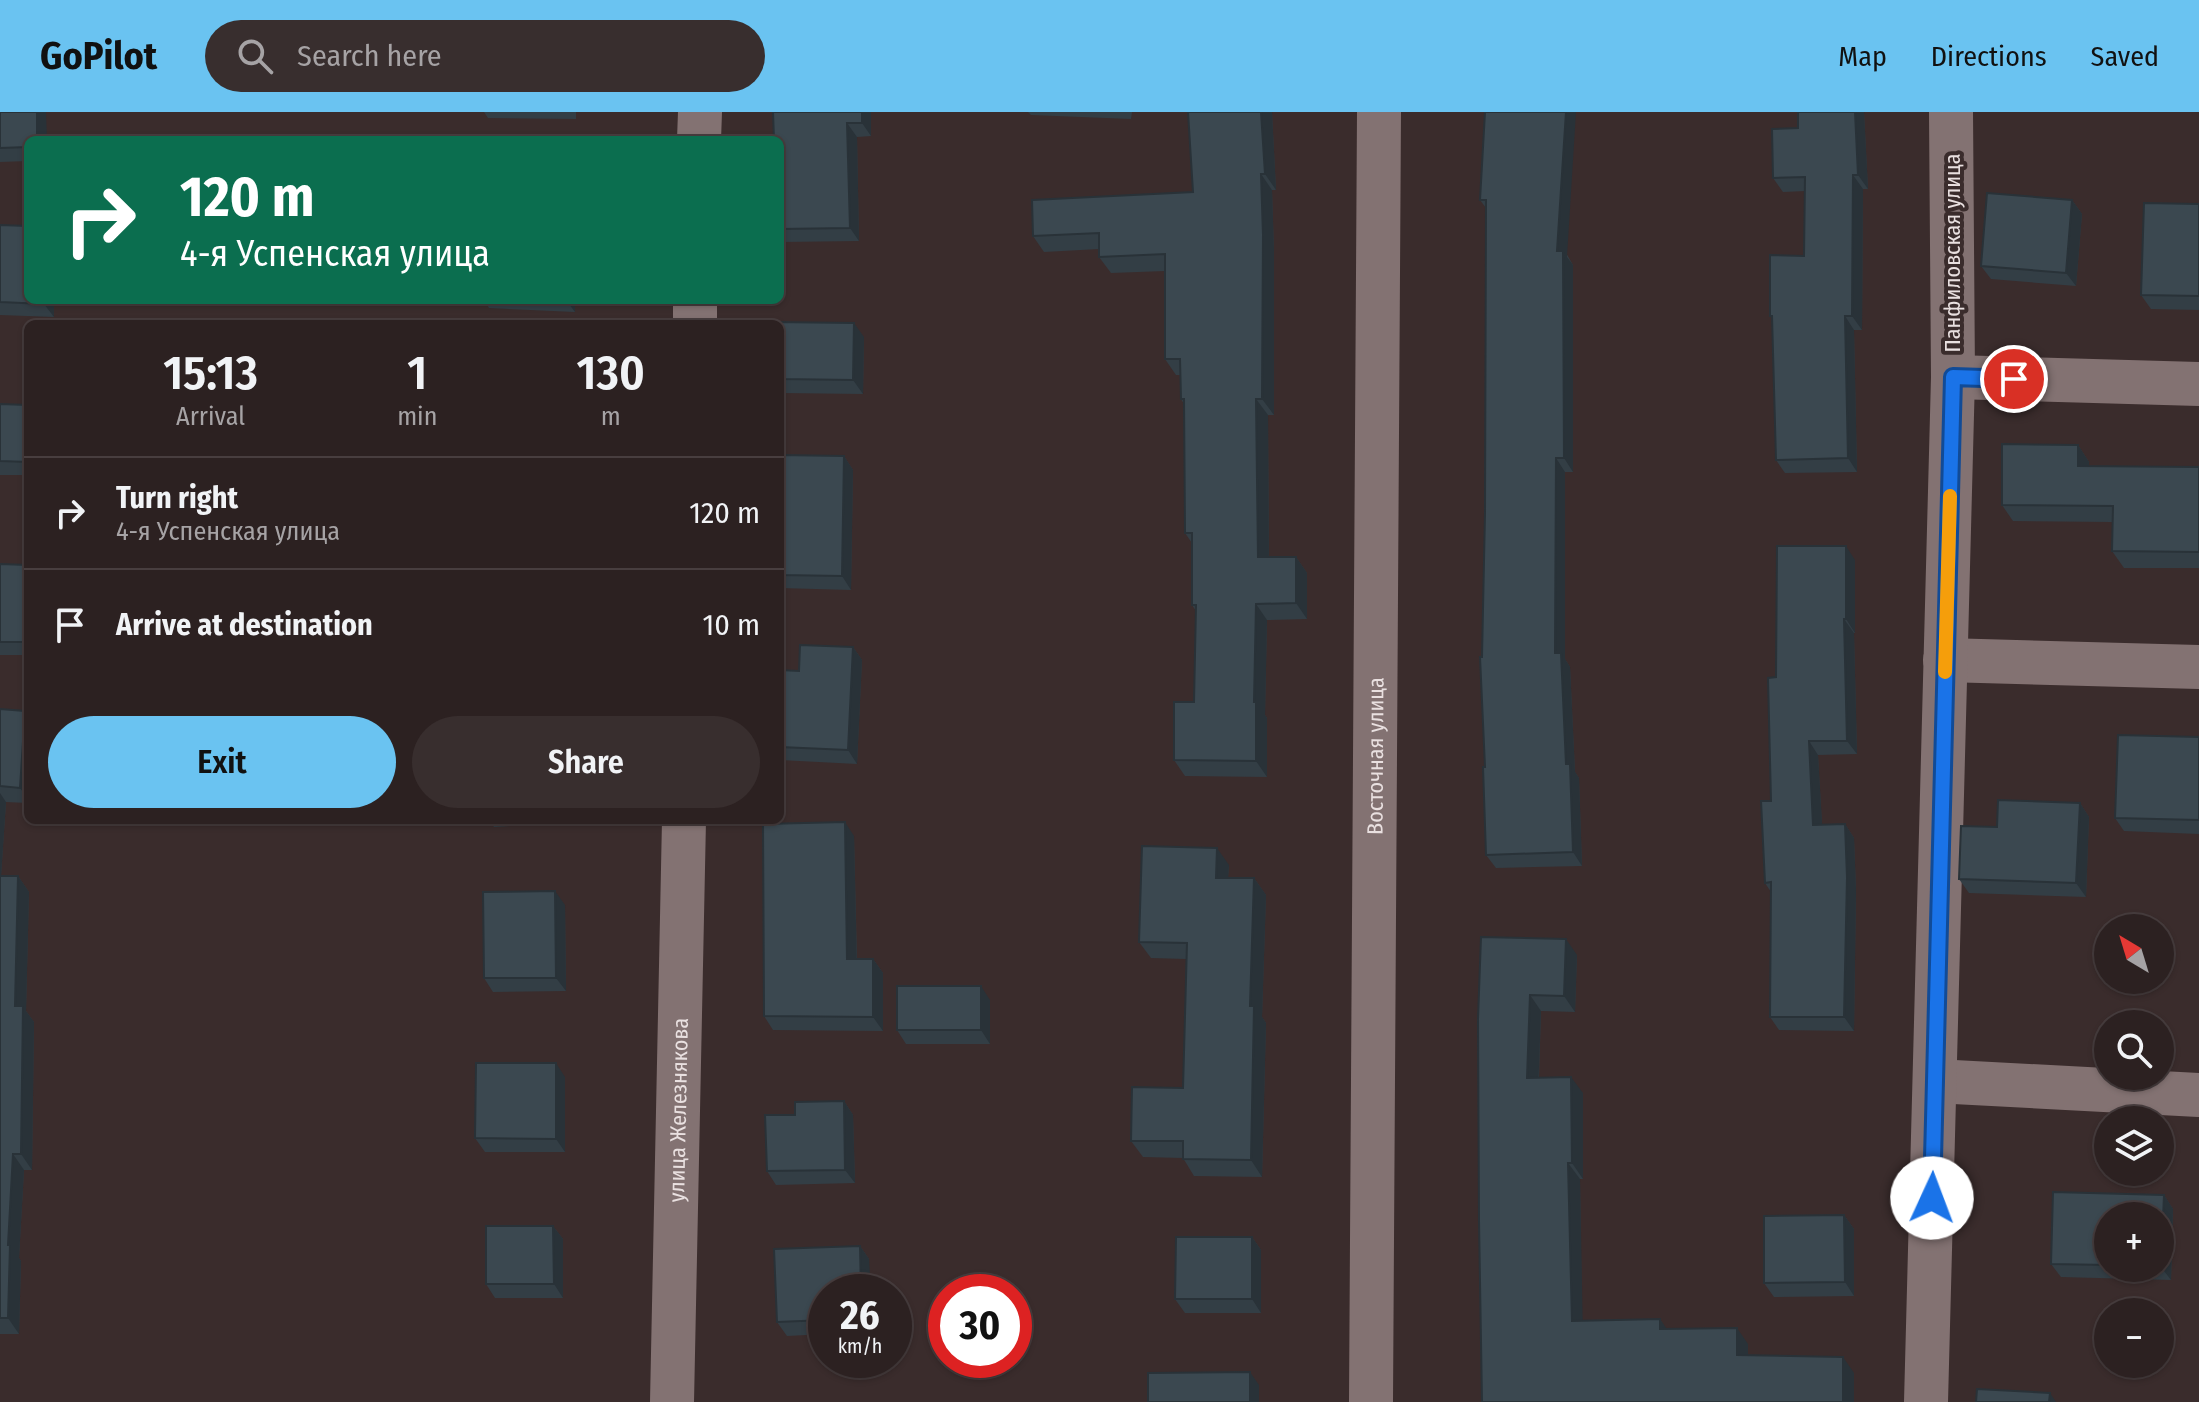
<!DOCTYPE html>
<meta charset="utf-8">
<style>
:root{--surface:#2c2121;--page:#382e2e;--text:#f1f3f6;--muted:#a6a3a5;--line:#483e3f;--accent:#6ac3f1}
body{margin:0;font-family:"Fira Sans Condensed",sans-serif;background:var(--page);color:var(--text);height:100vh;display:flex;flex-direction:column;font-size:30px;white-space:nowrap}
*{box-sizing:border-box;margin:0}
p{font-size:26px;color:var(--muted)}
.icon{flex:none;width:44px;height:44px;fill:none;stroke:currentColor;stroke-width:2;stroke-linecap:round;stroke-linejoin:round}
.map{position:relative;flex:1;overflow:hidden}
.panel{position:absolute;left:24px;top:208px;width:760px;height:504px;display:flex;flex-direction:column;background:var(--surface);border-radius:12px;box-shadow:0 2px 6px #0004,0 0 0 2px var(--line)}
.panel>*{flex:none}
.top-card{position:absolute;left:24px;top:24px;width:760px;height:168px;border-radius:12px;box-shadow:0 2px 6px #0004,0 0 0 2px var(--line);background:#0b6e4f;color:#fff;overflow:hidden}
.needle{width:52px;rotate:322deg}
.fabs{position:absolute;left:2094px;top:802px;display:grid;gap:16px}
.fabs a{display:grid;place-items:center;width:80px;height:80px;border-radius:50%;background:var(--surface);box-shadow:0 2px 6px #0004,0 0 0 2px var(--line);font-size:40px}
.speed{position:absolute;left:808px;top:1162px;display:flex;gap:16px;font-size:40px;font-weight:700;text-align:center}
.speed>*{display:grid;place-content:center;width:104px;height:104px;border-radius:50%;background:var(--surface);box-shadow:0 2px 6px #0004,0 0 0 2px var(--line);line-height:1}
.speed small{font-size:20px;font-weight:400}
.speed .limit{border:12px solid #d22;background:#fff;color:#111}
.pin{position:absolute;display:grid;place-items:center;width:68px;height:68px;color:#fff;margin:-34px;border:4px solid #fff;border-radius:50%;box-shadow:0 2px 8px #0007}
.me{position:absolute;width:88px;margin:-44px;rotate:2deg;stroke-linejoin:round;filter:drop-shadow(0 0 6px #0008)}
.turn{display:flex;align-items:center;gap:28px;height:168px;padding:0 24px;font-size:36px}
.turn .icon{width:104px;height:104px;stroke-width:2.5}
.turn b{display:block;font-size:56px;line-height:68px}
.eta{display:flex;justify-content:space-evenly;align-items:center;height:136px;text-align:center}
.eta b{font-size:48px;font-weight:600;line-height:56px}
.button{display:flex;gap:16px;margin-top:auto;padding:16px 24px}
.button a{flex:1;height:92px;border-radius:48px;background:var(--accent);color:#111;font-size:32px;font-weight:600;line-height:92px;text-align:center}
.button a+a{background:var(--page);color:var(--text)}
ul{padding:0;list-style:none}
li{display:flex;align-items:center;gap:24px;height:112px;padding:0 24px;border-top:2px solid var(--line)}
li div{flex:1}
li b{display:block;font-size:30px}
li em{font-style:normal}
header{display:flex;align-items:center;gap:48px;box-sizing:border-box;height:112px;padding:0 40px;background:var(--accent);color:#111}
header strong{font-size:38px}
nav{display:flex;gap:44px;margin-inline-start:auto;font-size:28px}
.search{width:560px;height:72px;background:var(--page);display:flex;align-items:center;gap:20px;box-sizing:border-box;padding:0 28px;border-radius:44px;color:var(--muted);font-size:30px}
.map>svg:first-child{display:block}
</style>
<header>
<strong>GoPilot</strong>
<div class="search"><svg class="icon" aria-label="search" viewBox="0 0 24 24"><circle cx="10" cy="10" r="6"/><path d="M15 15l6 6"/></svg>Search here</div>
<nav><a>Map</a><a>Directions</a><a>Saved</a></nav>
</header>
<div class="map">
<svg width="2199" height="1290" viewBox="0 0 2199 1290">
<rect width="100%" height="100%" fill="#3a2c2c"/>
<g fill="none" stroke-linecap="round" stroke-linejoin="round">
<g stroke="#837272" stroke-width="44">
<path d="M699,28L700,0"/>
<path d="M695,212V188"/>
<path d="M1953,265L2199,272"/>
<path d="M1945,548L2199,555"/>
<path d="M1935,969L2199,983"/>
<path id="s1" d="M672,1290L684,708"/>
<path id="s2" d="M1371,1290L1379,0"/>
<path d="M1926,1290L1953,265L1951,0"/>
</g>
</g>
<path fill="#333e45" fill-rule="evenodd" d="M0,0L28,28V49L0,50Z
M484,0H576V7L488,6Z
M871,0V24L857,25L859,129L782,130L780,127V28Z
M1028,0H1132L1131,7L1031,3Z
M1188,0H1272L1276,78H1272L1274,139V303H1268L1269,445H1296L1307,461V507L1267,508L1265,603L1267,606V665L1185,664L1174,648L1194,590L1196,499L1192,493V431L1185,421L1184,292L1181,287L1180,263H1176L1165,247V159L1111,161L1099,145V137L1044,140L1033,124L1193,80Z
M1485,0L1573,153V360H1565V547L1570,555L1575,660L1579,666L1582,754L1496,756L1486,743L1485,655L1482,545L1485,401L1486,96L1480,88Z
M1798,0H1864L1868,77H1863L1862,218H1854L1857,360L1785,361L1776,348L1773,208L1770,204L1804,144L1805,79L1783,80L1773,66L1798,16Z
M2072,88L2082,102L2076,174L1991,167L1981,154Z
M2199,92V198L2151,197L2141,183Z
M0,113L28,188H54V205L0,203Z
M484,188H575V200L489,196Z
M780,212L864,225L863,282L781,281L780,279Z
M0,292L28,293V363H0Z
M2078,333L2089,350V354L2199,355V456H2124L2112,439V410L2013,409L2002,393Z
M780,343L844,344L853,358L851,478L780,476Z
M1855,448V521H1854L1857,642L1818,643L1822,713L1845,712L1854,726L1856,778L1854,919L1779,918L1770,905L1771,780L1765,771L1771,689Z
M0,452L28,453V543H0Z
M853,535L862,548L857,652L780,648V558L799,559Z
M0,597L25,599L28,603V691L6,690L1,764H18L29,780L26,899L34,910L32,1058H24L19,1146L21,1149L19,1222H0Z
M2199,625V722L2124,719L2115,706Z
M2080,691L2089,705L2086,785L1969,781L1959,767L1997,715Z
M489,708H568V710L494,715Z
M854,724L857,847H873L883,861V919L773,918L764,904Z
M1229,753L1228,766H1254L1266,783L1262,905L1266,911L1262,1065L1194,1064L1183,1046L1143,1045L1131,1029L1183,976L1186,847L1151,846L1139,830Z
M565,793L566,879L493,880L484,866Z
M1577,843L1575,900L1541,899L1539,966L1583,981V1067H1580L1582,1208L1660,1207L1666,1217L1748,1232V1243L1854,1261V1290H1482L1478,907Z
M990,888V932H906L897,918Z
M565,965V1040H485L475,1026Z
M844,989L853,1003L855,1071L776,1073L767,1059L795,1003Z
M2053,1080L2164,1083L2173,1097L2171,1168L2061,1165L2051,1152ZM2108,1104H2160V1156H2108Z
M1844,1103L1854,1117V1184L1774,1185L1764,1171Z
M553,1114L563,1127V1186H495L486,1172Z
M1252,1125L1261,1138V1201H1185L1175,1187Z
M860,1134L869,1147L826,1180V1222L787,1224L777,1210Z"/>
<path fill="#293238" d="M37,0H46L47,28H37Z
M862,0H871V24L862,11Z
M1261,0H1272L1276,78L1265,62Z
M1566,0H1576L1567,145L1573,153V360L1564,346L1557,139Z
M1855,0H1864L1868,77L1858,63Z
M847,11L857,25L859,129L850,116Z
M1261,62L1272,78L1274,139V303L1262,287Z
M1853,63L1863,77L1862,218L1852,204Z
M2072,88L2082,102L2076,174L2066,161Z
M44,188H54V205L44,192Z
M566,188H575V200Z
M1845,204L1854,218L1857,360L1848,346Z
M854,211L864,225L863,282L853,268Z
M1256,287L1268,303L1269,461L1258,445Z
M2078,333L2089,350V370L2078,354Z
M844,344L853,358L851,478L842,464Z
M1556,346L1565,360V547L1570,555L1575,660L1579,666L1582,754L1573,740L1555,541Z
M1846,434L1855,448V521L1846,507Z
M1296,445L1307,461V507L1296,491Z
M1256,492L1267,508L1265,603L1267,606V665L1256,649L1254,590Z
M1844,507L1854,521L1857,642L1847,629Z
M853,535L862,548L857,652L848,638Z
M25,599L28,603V687L20,676Z
M1809,629L1818,643L1823,727L1813,713Z
M0,681L6,690L0,779Z
M2080,691L2089,705L2086,785L2076,771Z
M845,710L854,724L857,861L847,847Z
M1845,712L1854,726L1856,778L1854,919L1844,905Z
M1217,736L1229,753L1227,782L1216,766Z
M18,764L29,780L26,899L34,910L32,1058L21,1042L15,894Z
M1254,766L1266,783L1262,905L1266,911L1262,1065L1251,1048L1250,894Z
M555,779L565,793L566,879L556,866Z
M1566,827L1577,843L1575,900L1564,884Z
M873,847L883,861V919L873,905Z
M981,874L990,888V932L981,918Z
M1530,883L1541,899L1538,982L1527,966Z
M556,951L565,965V1040L556,1027Z
M1571,965L1583,981V1067L1572,1051Z
M844,989L853,1003L855,1071L845,1058Z
M13,1042L24,1058L19,1146L21,1149L19,1222L8,1206V1133Z
M1568,1051L1580,1067L1583,1225L1572,1209Z
M2164,1083L2173,1097L2171,1168L2161,1155Z
M1844,1103L1854,1117V1184L1845,1170Z
M553,1114L563,1127V1186L554,1172Z
M1252,1125L1261,1138V1201L1252,1187Z
M860,1134L869,1147L871,1180H861Z
M1660,1207L1671,1223L1660,1217Z
M1737,1216L1748,1232V1259L1737,1243Z
M1843,1245L1854,1261V1290H1843Z
M1250,1260L1259,1273V1290H1250Z
M2050,1281L2056,1290H2049Z"/>
<path fill="#3b4850" stroke="#293238" stroke-width="2" d="M0,0H37V28H28V35L0,36Z
M773,0H862V11H847L850,116L780,117V28H774Z
M1188,0H1261L1265,62H1261L1263,123L1262,287H1256L1258,445H1296V491L1256,492L1254,590H1256V649L1174,648V590H1194L1196,493H1192V421H1185L1184,287H1181L1180,247H1165V142L1099,145V121L1033,124L1032,88L1193,80Z
M1485,0H1566L1557,139H1563L1564,346H1556L1555,541H1561L1566,652H1570L1573,740L1486,743L1483,655H1485L1480,545H1482L1485,401L1486,88H1480Z
M1798,0H1855L1858,63H1853L1852,204H1845L1848,346L1776,348L1772,204H1770V143L1804,144L1805,65L1773,66L1772,17L1798,16Z
M1987,81L2072,88L2066,161L1981,154Z
M2144,91L2199,92V184L2141,183Z
M0,113L28,114V188H44V192L0,190Z
M773,210L854,211L853,268L780,267V212H773Z
M0,292L28,293V350L0,349Z
M2002,332L2078,333V354L2199,355V440L2112,439L2113,394L2002,393Z
M780,343L844,344L842,464L780,463Z
M1777,434H1846V507H1844L1847,629H1809L1813,713L1845,712L1847,765L1844,905H1770L1771,770L1765,771L1761,689H1771L1768,566L1776,565Z
M0,452L28,453V530H0Z
M800,533L853,535L848,638L780,635V558L799,559Z
M0,597L25,599L20,676L0,674Z
M2118,623L2199,625V708L2115,706Z
M1998,688L2080,691L2076,771L1959,767L1961,714L1997,715Z
M845,710L847,847H873V905L764,904L763,712Z
M1142,734L1217,736L1216,766H1254L1250,894H1254L1251,1048L1183,1047V1029H1131L1132,975L1183,976L1187,831L1139,830Z
M0,764H18L15,894H23L21,1042H13L8,1133H10L8,1206H0Z
M555,779L556,866H484L483,780Z
M1481,825L1566,827L1564,884L1530,883L1527,966L1571,965L1572,1051H1568L1572,1209L1660,1207V1217L1737,1216V1243L1843,1245V1290H1482L1479,1109L1478,907Z
M897,874H981V918H897Z
M476,951H556V1027L475,1026Z
M844,989L845,1058L767,1059L765,1003H795V990Z
M2053,1080L2164,1083L2161,1155H2160V1104H2108V1153L2051,1152Z
M1844,1103L1845,1170L1764,1171V1104Z
M486,1114H553L554,1172H486Z
M1176,1125H1252V1187H1175Z
M860,1134L861,1180H826V1208L777,1210L774,1137Z
M1250,1260V1290H1148V1261Z
M1977,1277L2050,1281L2049,1290H1976Z"/>
<g fill="none" stroke-linecap="round" stroke-linejoin="round">
<defs>
<path id="route" d="M1932,1086L1953,265L2014,267"/>
</defs>
<use href="#route" stroke="#114b97" stroke-width="20"/>
<use href="#route" stroke="#1a73e8" stroke-width="14"/>
<path stroke="#f59e0b" stroke-width="14" d="M1945,560L1950,384"/>
</g>
<g text-anchor="middle" stroke-width="8" stroke-linejoin="round" paint-order="stroke">
<g font-size="22" fill="#e9e0e0" stroke="#3a2c2c">
<text transform="translate(1952 141) rotate(-90)" y="8">Панфиловская улица</text>
<text dy="8" stroke="none"><textPath href="#s2" startOffset="646">Восточная улица</textPath></text>
<text dy="8" stroke="none"><textPath href="#s1" startOffset="292">улица Железнякова</textPath></text>
</g>
</g>
</svg>
<div class="fabs">
<a><svg class="needle" viewBox="-14 -14 28 28"><path d="M0-13l5 13h-10z" fill="#e53935"/><path d="M0 13l5-13h-10z" fill="#a6a3a5"/></svg></a>
<a><svg class="icon" aria-label="search" viewBox="0 0 24 24"><circle cx="10" cy="10" r="6"/><path d="M15 15l6 6"/></svg></a>
<a><svg class="icon" aria-label="layers" viewBox="0 0 24 24"><path d="M12 4l9 5-9 5-9-5zM3 14l9 5 9-5"/></svg></a>
<a>+</a>
<a>−</a>
</div>
<div class="speed"><div>26<small>km/h</small></div><div class="limit">30</div></div>
<div class="pin" style="left:2014px;top:267px;background:#d93025"><svg class="icon" aria-label="arrive" viewBox="0 0 24 24"><path d="M6 21V4h12l-3 4 3 4H6"/></svg></div>
<svg class="me" style="left:1932px;top:1086px" viewBox="-20 -20 40 40"><circle r="19" fill="#fff"/><path d="M0-13L10 11 0 6-10 11z" fill="#1a73e8"/></svg>
<div class="top-card">
<div class="turn"><svg class="icon" aria-label="right" viewBox="0 0 24 24"><path d="M7 20v-9h11M14 6l5 5-5 5"/></svg><div><b>120 m</b>4-я Успенская улица</div></div>
</div>
<section class="panel">
<div class="eta">
<div><b>15:13</b><p>Arrival</p></div>
<div><b>1</b><p>min</p></div>
<div><b>130</b><p>m</p></div>
</div>
<ul>
<li><svg class="icon" aria-label="right" viewBox="0 0 24 24"><path d="M7 20v-9h11M14 6l5 5-5 5"/></svg><div><b>Turn right</b><p>4-я Успенская улица</p></div><em>120 m</em></li>
<li><svg class="icon" aria-label="arrive" viewBox="0 0 24 24"><path d="M6 21V4h12l-3 4 3 4H6"/></svg><div><b>Arrive at destination</b></div><em>10 m</em></li>
</ul>
<div class="button"><a>Exit</a><a>Share</a></div>
</section>
</div>
